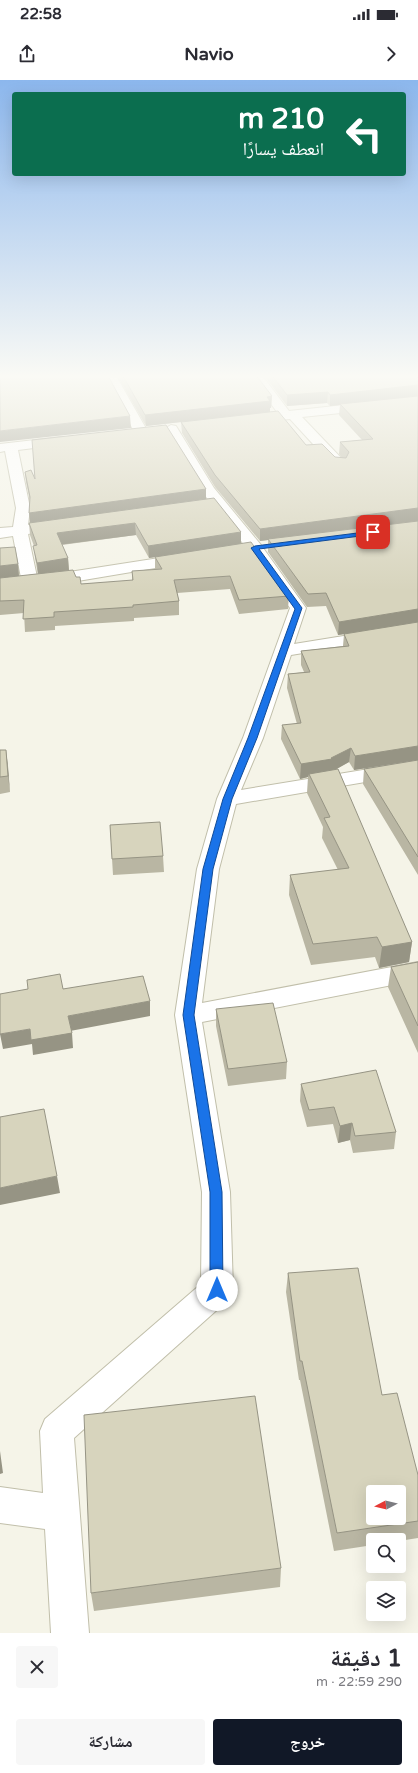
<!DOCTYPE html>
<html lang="ar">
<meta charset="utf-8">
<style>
:root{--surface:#fff;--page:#f7f7f7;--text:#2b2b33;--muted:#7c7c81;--accent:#111827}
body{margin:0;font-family:"Varela Round","Noto Naskh Arabic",sans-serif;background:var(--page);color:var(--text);direction:rtl;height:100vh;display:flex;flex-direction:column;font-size:15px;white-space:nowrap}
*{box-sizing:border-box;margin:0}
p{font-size:13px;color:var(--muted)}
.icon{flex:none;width:22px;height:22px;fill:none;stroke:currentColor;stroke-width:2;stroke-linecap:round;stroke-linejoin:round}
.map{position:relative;height:1553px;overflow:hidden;direction:ltr}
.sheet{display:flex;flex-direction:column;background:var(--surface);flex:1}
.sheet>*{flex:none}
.guide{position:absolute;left:12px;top:12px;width:394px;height:84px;border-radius:4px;box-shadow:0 4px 16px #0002;direction:rtl;background:#0b6e4f;color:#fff;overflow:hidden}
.needle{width:26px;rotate:263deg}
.tools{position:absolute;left:366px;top:1405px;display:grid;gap:8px}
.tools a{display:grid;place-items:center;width:40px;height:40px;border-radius:4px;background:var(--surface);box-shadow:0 4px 16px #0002;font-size:20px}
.pin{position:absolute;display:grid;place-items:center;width:34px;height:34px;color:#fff;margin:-17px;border-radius:8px;box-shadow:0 2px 6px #0006}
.me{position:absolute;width:44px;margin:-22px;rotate:0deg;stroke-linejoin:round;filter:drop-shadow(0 0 3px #0008)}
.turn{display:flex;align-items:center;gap:14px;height:84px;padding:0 16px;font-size:18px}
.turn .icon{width:52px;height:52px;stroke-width:2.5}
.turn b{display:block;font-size:28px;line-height:34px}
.round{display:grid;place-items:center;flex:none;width:42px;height:42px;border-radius:4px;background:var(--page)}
.overview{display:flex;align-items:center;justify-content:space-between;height:68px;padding:0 16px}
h1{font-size:24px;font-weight:700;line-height:30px}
.action{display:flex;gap:8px;margin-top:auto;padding:8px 16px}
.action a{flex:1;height:46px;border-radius:4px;background:var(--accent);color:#fff;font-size:16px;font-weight:700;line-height:46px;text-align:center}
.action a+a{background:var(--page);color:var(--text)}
.status{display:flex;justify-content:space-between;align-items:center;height:28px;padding:0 20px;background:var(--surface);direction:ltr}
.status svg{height:11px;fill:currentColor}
header{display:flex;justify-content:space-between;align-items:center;height:52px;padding:0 16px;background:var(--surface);font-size:18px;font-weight:700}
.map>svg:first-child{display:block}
</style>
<div class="status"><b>22:58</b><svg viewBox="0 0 49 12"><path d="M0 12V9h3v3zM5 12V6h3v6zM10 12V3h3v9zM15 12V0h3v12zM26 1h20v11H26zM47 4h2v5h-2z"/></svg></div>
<header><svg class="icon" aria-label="forward" viewBox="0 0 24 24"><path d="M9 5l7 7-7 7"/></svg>Navio<svg class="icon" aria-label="share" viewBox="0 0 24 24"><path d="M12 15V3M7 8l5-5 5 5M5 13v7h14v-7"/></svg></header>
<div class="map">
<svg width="418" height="1553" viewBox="0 0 418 1553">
<rect width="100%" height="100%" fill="#f5f4e8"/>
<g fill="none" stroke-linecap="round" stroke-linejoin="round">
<defs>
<path id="street" d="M103,294H115L148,352L146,355H136Z
M249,294H261L289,331L418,317V325L302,337L345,382L347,385L345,388H335L290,339L252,343L247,342L246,339L247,336L277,332Z
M171,345L176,346L214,408L261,465L306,528L294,564L418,544V554L291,575L263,658L241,710L418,681V693L236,724L219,789L202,923L418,882V900L202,942L230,1112L233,1210L228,1220L74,1358L89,1553H51L45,1449L0,1443V1407L43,1413L40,1351L45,1339L201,1204L202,1112L175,935L197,789L217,719L243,658L290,528L249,471L203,413L164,349Z
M61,357L66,358L68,361L66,364L18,370L30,428L28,445L58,440L63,442L66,445L63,448L28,454L37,497L185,474L191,476L193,479L191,482L54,505L0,510V500L21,498L13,456L0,458V448L13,447L16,428L5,371L0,372V364Z"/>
</defs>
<use href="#street" stroke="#c1bfaa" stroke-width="2"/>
<use href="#street" fill="#fff" fill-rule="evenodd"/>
</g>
<path fill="#b9b6a3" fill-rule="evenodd" d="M116,294H255L272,316L271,328H270V332L306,365L335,377L342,378L339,374L340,362L362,360L339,335L340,325L330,326L327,323L287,326L263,294H418V441L351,449L418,441V680L354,690L349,682L335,690L412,862L409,882L379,888L375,877L311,885L289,815L290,795L338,790L322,758L323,747L307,713L308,697L300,699L281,659L282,645L297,644L287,608L288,594L304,592L301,585V571L343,566L344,554L338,555L326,526L307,527L268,472V460L260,461L215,407L182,353L181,342L146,346Z
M25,392L35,399L206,409V419L241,452V463L289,516L288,529L239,534L230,509L177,513L179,521V535L134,538V541L55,546V550L25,552L24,533L0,535V468L18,484L19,496L38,494L35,478L34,466L30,455L29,443H30L29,433L30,421L26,402ZM136,455L149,478L155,477V490L132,491V501L81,504L76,497L69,491L68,478L62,465Z
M0,670H6L10,712L0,714Z
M418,680V795L363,704L364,689Z
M110,745L163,776L164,792L113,795Z
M418,882V973L388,907L391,887Z
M216,929L287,982L286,999L228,1006L216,946Z
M301,1004L396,1052L394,1069L353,1073L350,1060L338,1063L333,1044L307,1047L300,1021Z
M288,1193L382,1315L418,1395V1458L399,1461V1460H373V1465L334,1471L300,1300H299L286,1212Z
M281,1488L280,1507L94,1531L91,1513Z"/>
<path fill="#969484" d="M418,305V316L330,326V315Z
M328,312L327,323L287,326V315Z
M272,316L271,328H270V332L146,346L145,335Z
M130,336L131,348L0,362V351Z
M206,409V419L30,443L29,433Z
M418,428V441L260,461V449Z
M135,443L136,455L58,465L57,453Z
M241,452V464L149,478L148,466Z
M68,478L69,491L38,495L37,483Z
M18,484L19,497L0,499V486Z
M418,529V543L338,555L339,542Z
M418,666V680L354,690L355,676Z
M351,668L349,682L331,692L309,694L308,697L300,699L301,684L331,678Z
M6,670L8,686L10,712L8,696Z
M412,862L409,882L379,888L382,867Z
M150,921V936L70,951L68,936Z
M30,949L72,953L73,968L33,975L32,964L3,969L0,954Z
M352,1043L350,1060L338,1063L340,1046Z
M57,1096L60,1113L0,1125V1108Z
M0,1371L3,1393L0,1394Z"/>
<path fill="#d7d4bd" stroke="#969484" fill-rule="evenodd" d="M0,294H107L130,336L0,351Z
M122,294H255L272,316L267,317L270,321L145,335Z
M271,294H418V305L330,315L328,312L287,315Z
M418,316V428L260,449L215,395L181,342L278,331L306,365L322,364L335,377L346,378L349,372L340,362L373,359L340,324Z
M166,345L206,409L29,433L30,417L25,392L31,390L35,399L32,360Z
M214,418L241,452L148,466L135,443L57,453L68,478L37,483L33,466L37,465L29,443Z
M418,441V529L339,542L326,513L308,514L268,459Z
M251,462L289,516L239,520L230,496L174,500L179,521L133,525V527L54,532V537L23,539L24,520L0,521V498L73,490L76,497H80L81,504L133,500L132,491L162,489L155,477Z
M15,467L18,484L0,486V468Z
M418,542V666L355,676L351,668L331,678L332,679L301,684L282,645L301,643L288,594L310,592L301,571L349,566L344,554Z
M0,670H6L8,696L0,697Z
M418,680V777L364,689Z
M338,689L412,862L382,867L377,857L313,864L290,795L349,788L324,738L330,737L309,694Z
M160,742L163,776L112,779L110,745Z
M418,882V946L391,887Z
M60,894L63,909L143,896L150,921L68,936L72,953L31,960L30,949L0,954V914L28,909L27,900Z
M273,923L287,982L228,989L216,929Z
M376,990L396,1052L355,1056L352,1043L340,1046L334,1027L309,1030L301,1004Z
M44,1029L57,1096L0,1108V1037Z
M358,1188L382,1315L397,1313L418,1395V1441L337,1453L302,1281H300L288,1193ZM373,1412H399V1438H373Z
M255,1316L281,1488L91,1513L84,1335Z"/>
<linearGradient id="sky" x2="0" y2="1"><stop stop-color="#8cb7ed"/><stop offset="0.58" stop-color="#fafaf5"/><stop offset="1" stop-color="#fafaf5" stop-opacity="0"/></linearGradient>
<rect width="418" height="511" fill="url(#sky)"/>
<path fill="#1a73e8" stroke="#114b97" d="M373,451L377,452L376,454L259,469L302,528L257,658L232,719L213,789L194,935L222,1112L223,1210L221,1215L217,1216L212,1215L210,1210V1112L183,935L203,789L223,719L248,658L295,529L251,468L255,466Z"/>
</svg>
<div class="tools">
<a><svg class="needle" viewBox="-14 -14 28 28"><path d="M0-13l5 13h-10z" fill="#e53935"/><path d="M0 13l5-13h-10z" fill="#7c7c81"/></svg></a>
<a><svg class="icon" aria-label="search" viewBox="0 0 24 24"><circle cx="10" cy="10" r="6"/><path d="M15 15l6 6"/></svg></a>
<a><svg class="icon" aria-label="layers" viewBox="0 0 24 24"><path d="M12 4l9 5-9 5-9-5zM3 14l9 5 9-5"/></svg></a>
</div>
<div class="pin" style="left:373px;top:452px;background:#d93025"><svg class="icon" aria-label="arrive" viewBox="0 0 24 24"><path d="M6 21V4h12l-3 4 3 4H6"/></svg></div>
<svg class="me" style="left:217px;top:1210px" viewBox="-20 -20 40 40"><circle r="19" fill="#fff"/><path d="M0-13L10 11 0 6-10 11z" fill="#1a73e8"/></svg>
<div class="guide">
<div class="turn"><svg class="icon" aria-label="left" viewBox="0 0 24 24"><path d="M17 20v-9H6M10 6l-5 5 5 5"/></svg><div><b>210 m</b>انعطف يسارًا</div></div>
</div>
</div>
<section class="sheet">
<div class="overview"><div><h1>1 دقيقة</h1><p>290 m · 22:59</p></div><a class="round"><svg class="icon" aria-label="close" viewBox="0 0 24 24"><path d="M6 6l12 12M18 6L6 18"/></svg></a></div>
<div class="action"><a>خروج</a><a>مشاركة</a></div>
</section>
